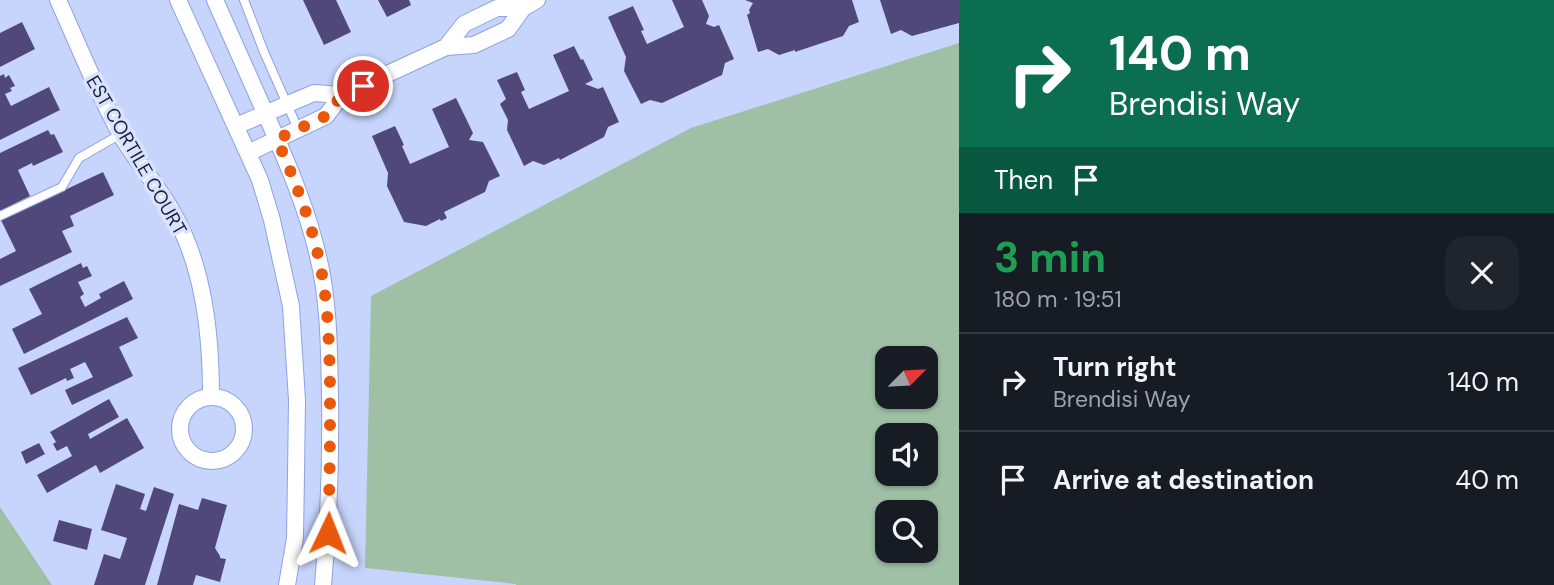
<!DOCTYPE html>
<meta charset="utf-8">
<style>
:root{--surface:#171b24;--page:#20242c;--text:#f1f3f6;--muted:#9ea1a6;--line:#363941}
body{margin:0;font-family:"DM Sans",sans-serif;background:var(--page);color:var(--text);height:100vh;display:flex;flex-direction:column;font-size:26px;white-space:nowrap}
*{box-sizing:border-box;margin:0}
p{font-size:23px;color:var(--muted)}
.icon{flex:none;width:38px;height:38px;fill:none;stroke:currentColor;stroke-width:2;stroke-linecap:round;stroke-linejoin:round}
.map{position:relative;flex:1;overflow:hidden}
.panel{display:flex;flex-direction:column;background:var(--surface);width:595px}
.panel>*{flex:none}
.banner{background:#0b6e4f;color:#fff;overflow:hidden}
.needle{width:46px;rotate:66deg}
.buttons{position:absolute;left:875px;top:346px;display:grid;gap:14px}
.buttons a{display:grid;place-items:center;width:63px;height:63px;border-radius:14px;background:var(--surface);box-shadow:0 2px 5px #0004;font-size:35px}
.pin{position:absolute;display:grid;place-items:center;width:60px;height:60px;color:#fff;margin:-30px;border:4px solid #fff;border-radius:50%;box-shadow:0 2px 7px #0007}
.me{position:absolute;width:77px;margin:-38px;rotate:2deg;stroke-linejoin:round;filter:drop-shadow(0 0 5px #0008)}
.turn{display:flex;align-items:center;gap:24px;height:147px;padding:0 35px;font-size:32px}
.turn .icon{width:91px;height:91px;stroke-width:2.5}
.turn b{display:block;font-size:49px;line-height:60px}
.then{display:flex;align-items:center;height:66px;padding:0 35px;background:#0003;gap:14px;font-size:26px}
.round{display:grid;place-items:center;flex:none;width:74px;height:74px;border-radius:21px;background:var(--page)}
.headline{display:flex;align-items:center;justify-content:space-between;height:119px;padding:0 35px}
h1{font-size:42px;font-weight:700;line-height:52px;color:#1e9e55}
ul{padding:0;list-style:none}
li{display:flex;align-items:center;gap:21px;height:98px;padding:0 35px;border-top:2px solid var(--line)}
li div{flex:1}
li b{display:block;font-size:26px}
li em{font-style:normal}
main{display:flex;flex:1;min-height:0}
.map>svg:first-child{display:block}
</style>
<main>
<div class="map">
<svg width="959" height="585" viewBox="0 0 959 585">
<rect width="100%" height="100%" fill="#c7d5fd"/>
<path fill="#9fc0a5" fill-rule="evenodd" d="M959,43V585H516V584L365,568L371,296L691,128ZM887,359H926V397H887ZM887,436H926V474H887ZM887,513H926V551H887Z
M0,507L52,585H0Z"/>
<path fill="#50477a" d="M303,0H336L351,32L324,45Z
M378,0H409L411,5L387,17Z
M672,0H702L709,16L706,24L714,27L719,25L734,59L725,63L722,75L662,103L650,100L641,104L624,71L626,57L608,17L633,6L644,30L641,31L647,44L684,27Z
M745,0H852L859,22L849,26L843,36L795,52V50L779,55L768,49L758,52L747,15L750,13L749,10L753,3Z
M880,0H959V23L912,36L901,30L891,34Z
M22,22L35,49L0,67V33Z
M574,46L581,60L583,59L593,80L585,84L598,89L603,87L619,122L608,127L604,137L560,160L559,158L544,165L533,161L524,166L507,130L508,120L500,104L506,99L497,80L517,72L525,90L521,92L529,109L569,91L553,55Z
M4,74L5,78L9,75L15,86L10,88L12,91L5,94L11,106L49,87L60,110L0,140V76Z
M456,98L473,133L469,140L483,142L500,176L489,181L485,192L444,212L447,218L441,221L440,219L426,226L404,222L387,186L388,173L372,136L395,126L404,145L402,146L410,164L449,147L432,109Z
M48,130L51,135L54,134L63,152L33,166L32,163L18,170L30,196L0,211V153Z
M103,172L114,195L70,216L74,226L62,231L72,252L0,286V259L16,251L1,220Z
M81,263L83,268L87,266L92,276L78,282L84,294L80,297L85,307L101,298L99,294L124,281L133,299L24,354L12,329L42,314L29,289Z
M127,317L138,338L119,347L133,376L72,405L65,390L93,377L85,362L70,369L74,378L67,381L66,378L31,395L18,368Z
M109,399L119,417L88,434L90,439L127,418L144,448L100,473L96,465L47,493L37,475L72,456L67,446L57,451L53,444L56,442L50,432Z
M39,443L45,454L26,464L21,452Z
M116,484L145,494L140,509L146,511L154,487L174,494L145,585H94L104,554L120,559L127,538L101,530Z
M202,498L227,505L215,548L220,556V558L226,559L220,582L196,575L193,585H157L179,504L198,510Z
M59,520L92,529L87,550L53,541Z"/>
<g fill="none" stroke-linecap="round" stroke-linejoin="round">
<defs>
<path id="service" d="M244,0L264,52L298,129
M0,216L62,187L79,158L121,134"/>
<path id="minor" d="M58,0C78,44 95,88 119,131C134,159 156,183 172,211C204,266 211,334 211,397
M178,0L260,180L272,220L291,306L297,400L296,474L295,538L287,585
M215,0C232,39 250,78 267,117C287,162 307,208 318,256C329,301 329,348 330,394C331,458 329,521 323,585
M446,47L464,24L497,8H523
M236,126L314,93L342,95
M248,153L326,116L342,95L446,47L474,45L508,29L523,8L537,0
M180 429a32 32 0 1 1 64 0a32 32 0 1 1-64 0Z"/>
</defs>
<use href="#service" stroke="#8da2e2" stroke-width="10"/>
<use href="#minor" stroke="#8da2e2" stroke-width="18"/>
<use href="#service" stroke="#fff" stroke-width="8"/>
<use href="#minor" stroke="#fff" stroke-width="16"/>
</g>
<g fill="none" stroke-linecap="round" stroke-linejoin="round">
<path stroke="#ea580c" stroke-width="12" stroke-dasharray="0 21.6" d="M328,533C330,483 330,433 330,383C329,340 328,297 318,255C309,215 293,177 277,139L326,116L342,95L363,86"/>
</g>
<g text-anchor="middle" stroke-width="7" stroke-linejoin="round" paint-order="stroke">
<g font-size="19" fill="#192039" stroke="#d9e3fe">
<text transform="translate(137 155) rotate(60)" y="7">EST CORTILE COURT</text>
</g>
</g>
</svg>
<div class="buttons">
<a><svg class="needle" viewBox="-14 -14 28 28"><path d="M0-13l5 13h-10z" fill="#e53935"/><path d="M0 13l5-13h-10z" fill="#9ea1a6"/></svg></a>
<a><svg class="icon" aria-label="sound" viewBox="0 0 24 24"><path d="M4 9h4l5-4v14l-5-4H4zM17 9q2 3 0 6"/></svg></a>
<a><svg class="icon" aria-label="search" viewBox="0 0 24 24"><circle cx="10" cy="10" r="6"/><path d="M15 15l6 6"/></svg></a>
</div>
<div class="pin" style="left:363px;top:86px;background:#d93025"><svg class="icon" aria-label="arrive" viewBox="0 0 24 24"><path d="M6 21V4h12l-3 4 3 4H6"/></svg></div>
<svg class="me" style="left:328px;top:533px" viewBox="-20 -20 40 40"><path d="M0-17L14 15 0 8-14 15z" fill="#ea580c" stroke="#fff" stroke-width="4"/></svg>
</div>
<section class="panel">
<div class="banner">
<div class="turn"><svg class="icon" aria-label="right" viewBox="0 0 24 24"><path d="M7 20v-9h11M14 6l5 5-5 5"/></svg><div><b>140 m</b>Brendisi Way</div></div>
<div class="then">Then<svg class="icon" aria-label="arrive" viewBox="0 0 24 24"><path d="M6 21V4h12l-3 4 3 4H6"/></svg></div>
</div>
<div class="headline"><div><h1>3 min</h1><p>180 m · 19:51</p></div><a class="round"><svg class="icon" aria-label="close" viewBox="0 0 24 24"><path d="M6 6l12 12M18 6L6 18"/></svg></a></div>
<ul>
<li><svg class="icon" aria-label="right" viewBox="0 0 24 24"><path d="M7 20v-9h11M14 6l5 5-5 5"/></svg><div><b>Turn right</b><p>Brendisi Way</p></div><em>140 m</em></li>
<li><svg class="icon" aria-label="arrive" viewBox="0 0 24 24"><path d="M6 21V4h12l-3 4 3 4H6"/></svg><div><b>Arrive at destination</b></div><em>40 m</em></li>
</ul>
</section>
</main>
